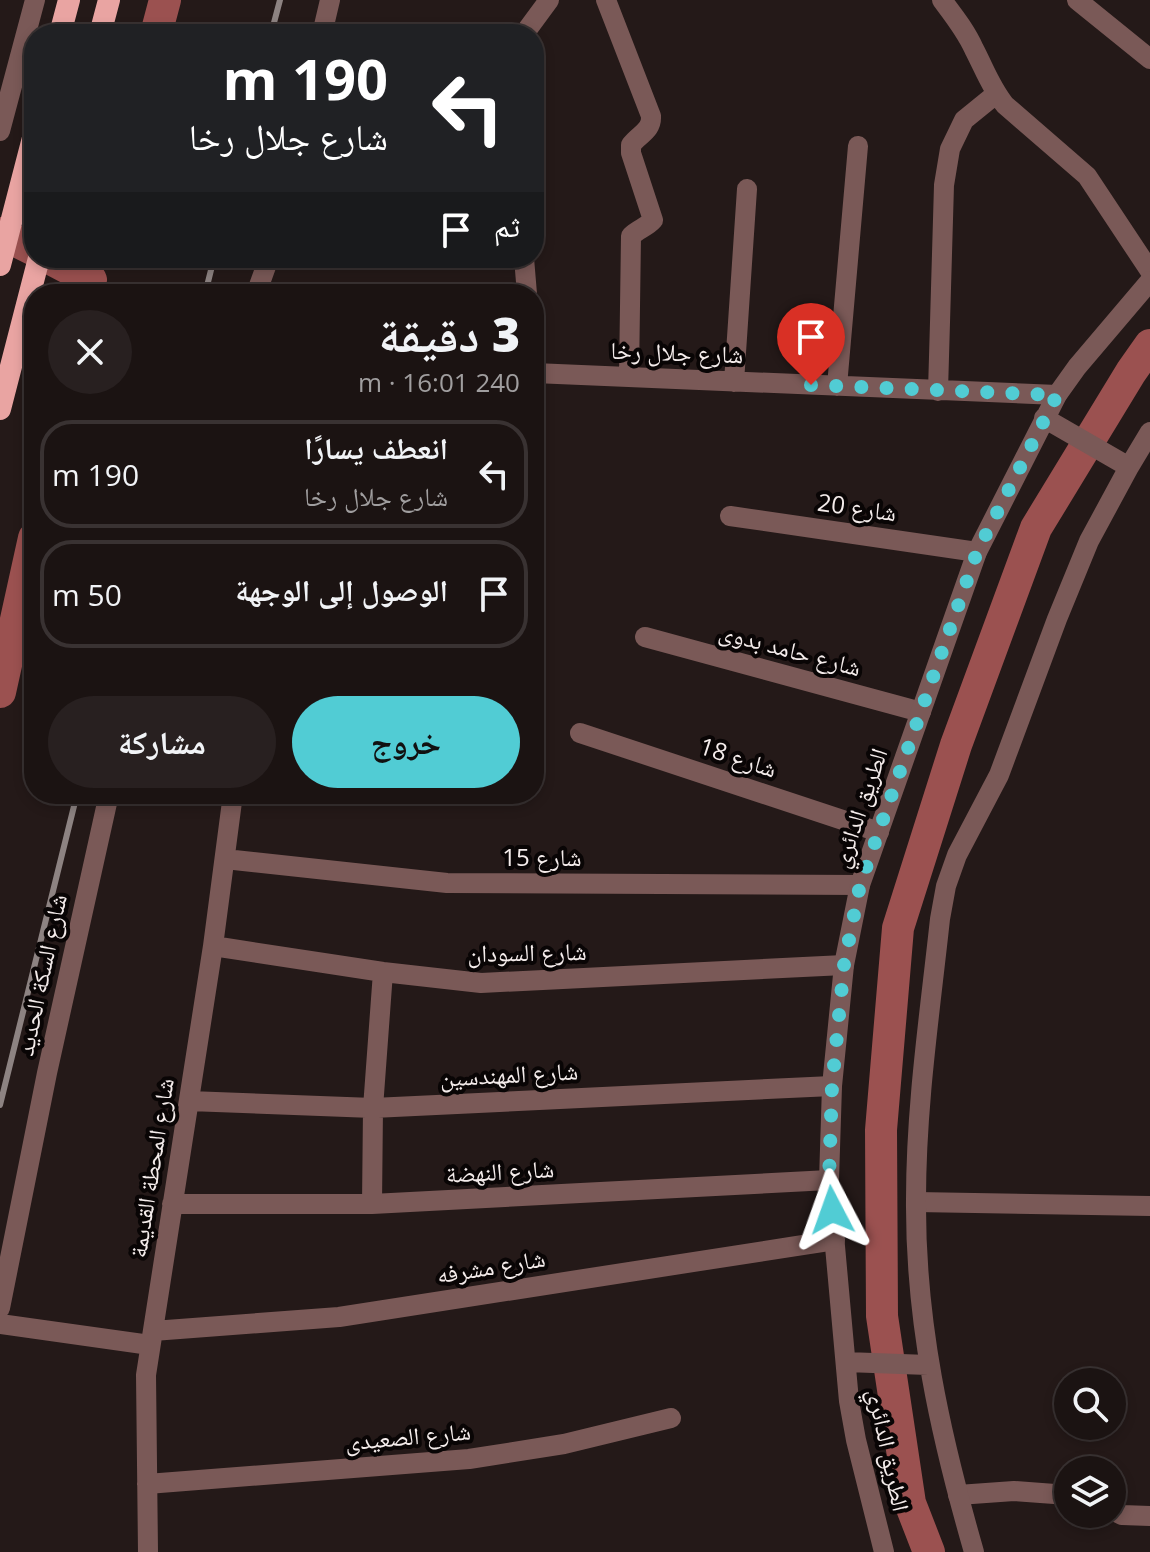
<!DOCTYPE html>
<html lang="ar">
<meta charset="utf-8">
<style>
:root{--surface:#1b1312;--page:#282020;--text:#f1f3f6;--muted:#a09e9f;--line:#393232;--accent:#51ccd4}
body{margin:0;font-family:"Open Sans","Noto Naskh Arabic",sans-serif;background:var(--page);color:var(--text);direction:rtl;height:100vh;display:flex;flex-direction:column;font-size:30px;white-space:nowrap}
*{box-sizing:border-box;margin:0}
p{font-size:26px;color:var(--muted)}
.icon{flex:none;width:44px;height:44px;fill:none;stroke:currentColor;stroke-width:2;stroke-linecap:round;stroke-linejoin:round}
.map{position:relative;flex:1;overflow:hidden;direction:ltr}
.panel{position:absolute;left:24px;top:284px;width:520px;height:520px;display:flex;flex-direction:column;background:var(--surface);border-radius:32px;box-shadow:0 4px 12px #0003,0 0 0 2px var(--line);direction:rtl}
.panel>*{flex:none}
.guide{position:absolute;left:24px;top:24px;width:520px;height:244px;border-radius:32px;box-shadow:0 4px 12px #0003,0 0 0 2px var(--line);direction:rtl;background:#202124;color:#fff;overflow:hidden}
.controls{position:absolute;left:1054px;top:1368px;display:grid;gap:16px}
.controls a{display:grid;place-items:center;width:72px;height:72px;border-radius:50%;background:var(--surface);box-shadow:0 4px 12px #0003,0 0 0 2px var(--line);font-size:40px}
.pin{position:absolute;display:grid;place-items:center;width:68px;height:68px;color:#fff;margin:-82px -34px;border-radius:50% 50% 50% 0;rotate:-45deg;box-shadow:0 0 8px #0007}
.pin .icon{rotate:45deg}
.me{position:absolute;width:88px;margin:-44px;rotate:356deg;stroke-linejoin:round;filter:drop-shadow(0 0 6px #0008)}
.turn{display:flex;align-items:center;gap:28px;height:168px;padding:0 24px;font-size:36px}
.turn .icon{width:104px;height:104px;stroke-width:2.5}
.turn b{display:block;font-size:56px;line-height:68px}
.then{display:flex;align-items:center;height:76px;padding:0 24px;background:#0003;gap:16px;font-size:30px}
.round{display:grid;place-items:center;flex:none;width:84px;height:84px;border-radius:42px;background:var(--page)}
.overview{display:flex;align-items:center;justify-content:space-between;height:136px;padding:0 24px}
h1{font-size:48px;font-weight:800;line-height:60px}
.cta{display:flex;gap:16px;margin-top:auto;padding:16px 24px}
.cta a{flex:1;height:92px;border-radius:48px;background:var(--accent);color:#111;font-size:32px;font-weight:800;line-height:92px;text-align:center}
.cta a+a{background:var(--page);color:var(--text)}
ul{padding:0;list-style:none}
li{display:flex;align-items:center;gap:24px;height:108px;margin:0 16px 12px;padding:0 8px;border:4px solid var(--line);border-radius:32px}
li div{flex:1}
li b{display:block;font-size:30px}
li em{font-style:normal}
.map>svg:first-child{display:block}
</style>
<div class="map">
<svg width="1150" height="1552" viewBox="0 0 1150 1552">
<rect width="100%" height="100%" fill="#241918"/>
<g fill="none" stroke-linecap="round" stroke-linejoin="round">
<path stroke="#9b5150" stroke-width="32" d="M156,34L165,0
M0,233L34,250
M49,258L91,280
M0,692L34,538
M929,1552L910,1503L882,1316L881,1130L898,928L956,745L1036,528L1131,372L1150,345"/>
<path stroke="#7a5957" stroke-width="20" d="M606,0L651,116C652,131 639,134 631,145V153L653,220C647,227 638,229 631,236L629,377
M942,0C954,16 966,31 974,49C984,68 991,88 1005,105L1087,176L1150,271
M1077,0L1150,59
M322,34L330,0
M524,34L549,0
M0,131L35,0
M524,258L527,294
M256,294L269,258
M534,373L1057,395
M734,382L747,189
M837,386L858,146
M938,391L944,185L950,149L964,120L996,94
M730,516L977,552
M645,637L921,712
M580,733L879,832
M225,859L447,883L860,885
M213,946L383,972L481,983L844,965
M189,1101L373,1108L832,1086
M916,1202L1150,1206
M172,1204H372L829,1180
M372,1204L373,1108L383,972
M0,1308L47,1073L109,794
M0,1324L150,1345
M153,1331L339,1317L835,1240
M147,1484L469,1459L564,1444L671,1418
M958,1495L1014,1491L1068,1495
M1112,1510L1122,1515L1150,1516
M148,1552L146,1375L213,946L233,794"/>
<path stroke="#7a5957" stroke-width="20" d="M1044,418L1129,467
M846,1362L928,1365
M884,1552L856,1440L849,1401L829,1180L832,1086L844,965L860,885L977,552L1057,395L1077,367L1150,281
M974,1552C940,1434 915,1322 916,1199C916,1105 930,1012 940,919L946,886L957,855L999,775L1057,619L1089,541L1129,467L1150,432"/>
<path stroke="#e9a4a2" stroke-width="22" d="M60,34L69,0
M100,34L109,0
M0,265L34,134
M0,409L39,258"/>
<path stroke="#8d8382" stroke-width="6" d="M271,34L280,0
M205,294L214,258
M0,1105L77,794"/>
</g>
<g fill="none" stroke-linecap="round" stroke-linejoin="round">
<path stroke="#51ccd4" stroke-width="14" stroke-dasharray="0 25.2" d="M811,385L1057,395L977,552L860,885L844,965L832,1086L829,1180L832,1210"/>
</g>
<g text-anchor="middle" stroke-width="8" stroke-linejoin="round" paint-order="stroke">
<g font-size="24" fill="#f4eceb" stroke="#090505">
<text transform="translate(677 353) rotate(2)" y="8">شارع جلال رخا</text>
<text transform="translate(857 508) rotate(8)" y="8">شارع 20</text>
<text transform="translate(790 650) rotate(15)" y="8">شارع حامد بدوى</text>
<text transform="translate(738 758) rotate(18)" y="8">شارع 18</text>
<text transform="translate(860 808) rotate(-71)" y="8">الطريق الدائري</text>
<text x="542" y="866">شارع 15</text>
<text transform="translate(527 953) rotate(-1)" y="8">شارع السودان</text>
<text transform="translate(42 975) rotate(-78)" y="8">شارع السكة الحديد</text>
<text transform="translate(509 1075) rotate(-3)" y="8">شارع المهندسين</text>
<text transform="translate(152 1168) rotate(-81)" y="8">شارع المحطة القديمة</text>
<text transform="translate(500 1172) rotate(-3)" y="8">شارع النهضة</text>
<text transform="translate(491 1267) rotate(-9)" y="8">شارع مشرفه</text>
<text transform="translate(408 1437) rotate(-5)" y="8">شارع الصعيدى</text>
<text transform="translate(888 1450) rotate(78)" y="8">الطريق الدائري</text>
</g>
</g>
</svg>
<div class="controls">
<a><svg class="icon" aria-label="search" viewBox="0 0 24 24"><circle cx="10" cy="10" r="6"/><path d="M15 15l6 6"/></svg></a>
<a><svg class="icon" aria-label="layers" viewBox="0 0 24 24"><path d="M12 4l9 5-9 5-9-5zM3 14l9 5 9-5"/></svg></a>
</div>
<div class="pin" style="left:811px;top:385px;background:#d93025"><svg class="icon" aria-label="arrive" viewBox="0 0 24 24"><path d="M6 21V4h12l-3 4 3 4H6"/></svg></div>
<svg class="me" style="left:832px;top:1210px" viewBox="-20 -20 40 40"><path d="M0-17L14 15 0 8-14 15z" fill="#51ccd4" stroke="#fff" stroke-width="4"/></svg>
<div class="guide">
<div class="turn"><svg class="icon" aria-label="left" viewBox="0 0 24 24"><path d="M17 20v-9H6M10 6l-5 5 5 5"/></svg><div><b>190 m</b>شارع جلال رخا</div></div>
<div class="then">ثم<svg class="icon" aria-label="arrive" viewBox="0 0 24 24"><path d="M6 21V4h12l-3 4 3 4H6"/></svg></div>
</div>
<section class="panel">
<div class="overview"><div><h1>3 دقيقة</h1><p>240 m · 16:01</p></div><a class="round"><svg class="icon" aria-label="close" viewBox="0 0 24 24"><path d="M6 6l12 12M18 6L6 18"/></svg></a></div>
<ul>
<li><svg class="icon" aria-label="left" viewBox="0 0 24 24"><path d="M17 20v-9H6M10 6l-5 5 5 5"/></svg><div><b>انعطف يسارًا</b><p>شارع جلال رخا</p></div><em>190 m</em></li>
<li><svg class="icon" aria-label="arrive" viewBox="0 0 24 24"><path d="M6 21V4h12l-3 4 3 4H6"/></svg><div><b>الوصول إلى الوجهة</b></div><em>50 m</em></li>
</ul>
<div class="cta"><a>خروج</a><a>مشاركة</a></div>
</section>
</div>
